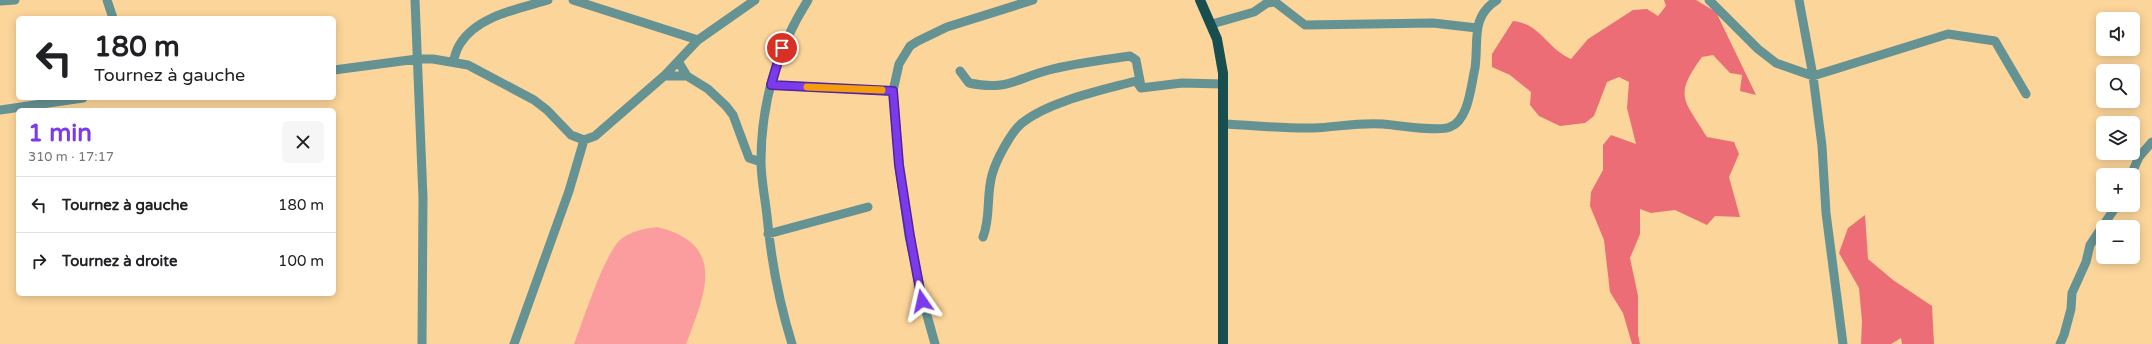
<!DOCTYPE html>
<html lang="fr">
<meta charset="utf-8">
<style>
:root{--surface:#fff;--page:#f6f6f6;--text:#202124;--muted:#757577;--line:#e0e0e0;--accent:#7c3aed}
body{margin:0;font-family:"Varela Round",sans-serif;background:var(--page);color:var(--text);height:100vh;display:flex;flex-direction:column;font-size:15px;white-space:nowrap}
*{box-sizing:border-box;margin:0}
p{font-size:13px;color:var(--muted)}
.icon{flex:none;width:22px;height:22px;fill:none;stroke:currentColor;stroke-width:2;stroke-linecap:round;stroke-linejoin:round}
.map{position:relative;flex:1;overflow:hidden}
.side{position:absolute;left:16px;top:108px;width:320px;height:188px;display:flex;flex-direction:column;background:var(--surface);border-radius:6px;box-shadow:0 2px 10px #0003}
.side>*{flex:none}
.banner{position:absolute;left:16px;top:16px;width:320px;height:84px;border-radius:6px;box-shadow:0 2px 10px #0003;background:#fff;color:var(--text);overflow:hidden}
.fabs{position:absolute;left:2096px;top:12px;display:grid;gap:8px}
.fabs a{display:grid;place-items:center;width:44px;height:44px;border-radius:6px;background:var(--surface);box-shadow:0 2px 10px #0003;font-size:20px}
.pin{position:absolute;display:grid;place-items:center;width:34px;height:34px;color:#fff;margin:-17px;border:2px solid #fff;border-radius:50%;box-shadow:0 1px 4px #0007}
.me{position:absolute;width:44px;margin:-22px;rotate:349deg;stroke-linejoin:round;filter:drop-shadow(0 0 3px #0008)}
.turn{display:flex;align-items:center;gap:14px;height:84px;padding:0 12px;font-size:18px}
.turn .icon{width:52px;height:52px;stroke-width:2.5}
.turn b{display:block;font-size:28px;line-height:34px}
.round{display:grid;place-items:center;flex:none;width:42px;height:42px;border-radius:6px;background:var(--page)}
.summary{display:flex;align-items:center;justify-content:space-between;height:68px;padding:0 12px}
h1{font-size:24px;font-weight:700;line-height:30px;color:var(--accent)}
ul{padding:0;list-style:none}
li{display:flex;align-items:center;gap:12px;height:56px;padding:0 12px;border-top:1px solid var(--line)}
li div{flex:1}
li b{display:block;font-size:15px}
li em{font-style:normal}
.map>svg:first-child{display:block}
</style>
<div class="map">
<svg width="2152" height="344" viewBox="0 0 2152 344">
<rect width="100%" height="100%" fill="#fcd59a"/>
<path fill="#fb9c9f" d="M657,227C728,244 705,294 686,344H574C583,321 604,255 620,240C631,231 643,229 657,227Z"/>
<path fill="#ec6d75" d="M1664,0H1696L1716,12L1756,95L1740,91L1742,75L1730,73L1713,55L1702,57C1673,97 1684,99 1707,137L1734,142L1739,154L1729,177L1740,217L1715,216L1707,225L1675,210L1651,213L1640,209V234L1630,258L1638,296V335L1640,344H1632L1623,313L1610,292L1604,240L1590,206L1591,192L1603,170V145L1611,135L1636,144L1627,108L1629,82L1619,77L1607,82L1594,116L1585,123L1560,126L1539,116L1530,105L1531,92L1510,75L1492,67V54L1513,21C1541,24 1547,49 1571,59L1588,39L1633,10L1647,9L1658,16L1666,6Z
M1865,215L1868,259L1893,280L1932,306L1934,344H1902L1901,338L1891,344H1861L1862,321L1859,288L1839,253L1848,228Z"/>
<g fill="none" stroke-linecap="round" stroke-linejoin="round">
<path stroke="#659293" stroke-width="9" d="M107,0L113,18
M415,0L423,198L422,344
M573,0L698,40
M1709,0L1758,49L1776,63L1813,76L1948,34L1995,41L2026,94
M1799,0L1813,76L1822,146L1826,213L1843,344
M0,1L15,0
M1212,24L1254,12L1267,3L1275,2L1305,25L1433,23L1477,28
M678,61L687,76L708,89L726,106L733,115L749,158L761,162
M453,62C455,56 456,50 460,44C477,16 518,9 548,0
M334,70L417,59H433L468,65L534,100L547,110L571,135L584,140L595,136L664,76L698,40L755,0
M960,71L969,83C1007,91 1015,79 1049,70C1075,63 1103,60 1130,56L1136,60L1141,86
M664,76H687
M771,85L893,91
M1141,88L1182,83L1223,84
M0,110L83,98
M1223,124C1253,125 1284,129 1314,128C1337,127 1360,122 1383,124C1396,125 1439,132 1450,127C1469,120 1471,85 1475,68C1479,41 1470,17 1497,0
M2131,175L2139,157L2152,142
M768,234L868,207
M983,237C991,217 986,196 992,175C996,160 1011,132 1022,123C1049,101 1103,90 1136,81L1141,88
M514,344L569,191L584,140
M792,344C779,302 771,260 767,216C765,198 761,179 761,161C761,103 777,49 808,0
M935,344L923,301L909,236L899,165L893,91L899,64L910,46L918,41L947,27L1033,0
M2060,344L2064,335L2071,309L2072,293L2086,262L2090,245L2117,205"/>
<path stroke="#184e50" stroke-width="10" d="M1200,0L1217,39L1223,73V344"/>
</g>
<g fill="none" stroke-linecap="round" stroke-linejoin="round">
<defs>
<path id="route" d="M782,48L771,85L893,91L899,165L910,236L922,301"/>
</defs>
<use href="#route" stroke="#51269a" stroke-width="10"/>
<use href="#route" stroke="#7c3aed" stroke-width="7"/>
<path stroke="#f59e0b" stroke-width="7" d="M807,87L882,90"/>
</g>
</svg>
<div class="fabs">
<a><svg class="icon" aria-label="sound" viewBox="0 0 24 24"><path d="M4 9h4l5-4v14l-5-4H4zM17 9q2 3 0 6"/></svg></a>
<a><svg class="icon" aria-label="search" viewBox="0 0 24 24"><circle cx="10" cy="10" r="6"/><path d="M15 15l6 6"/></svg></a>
<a><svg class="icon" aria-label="layers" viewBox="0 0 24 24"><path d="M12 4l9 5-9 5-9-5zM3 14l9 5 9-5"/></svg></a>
<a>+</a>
<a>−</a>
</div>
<div class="pin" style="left:782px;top:48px;background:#d93025"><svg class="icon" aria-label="arrive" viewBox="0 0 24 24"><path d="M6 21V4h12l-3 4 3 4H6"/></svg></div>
<svg class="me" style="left:922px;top:301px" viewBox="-20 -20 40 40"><path d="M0-17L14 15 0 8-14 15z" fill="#7c3aed" stroke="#fff" stroke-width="4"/></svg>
<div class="banner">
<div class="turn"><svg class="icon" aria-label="left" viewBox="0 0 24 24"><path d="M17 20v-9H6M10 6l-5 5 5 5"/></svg><div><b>180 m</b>Tournez à gauche</div></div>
</div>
<section class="side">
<div class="summary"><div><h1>1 min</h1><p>310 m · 17:17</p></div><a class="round"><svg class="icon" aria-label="close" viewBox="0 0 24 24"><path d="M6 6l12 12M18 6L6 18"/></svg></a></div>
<ul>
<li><svg class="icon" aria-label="left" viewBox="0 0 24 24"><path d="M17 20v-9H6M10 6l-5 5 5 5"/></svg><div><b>Tournez à gauche</b></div><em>180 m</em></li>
<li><svg class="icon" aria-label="right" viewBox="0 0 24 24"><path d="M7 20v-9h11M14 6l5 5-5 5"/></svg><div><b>Tournez à droite</b></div><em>100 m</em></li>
</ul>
</section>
</div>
